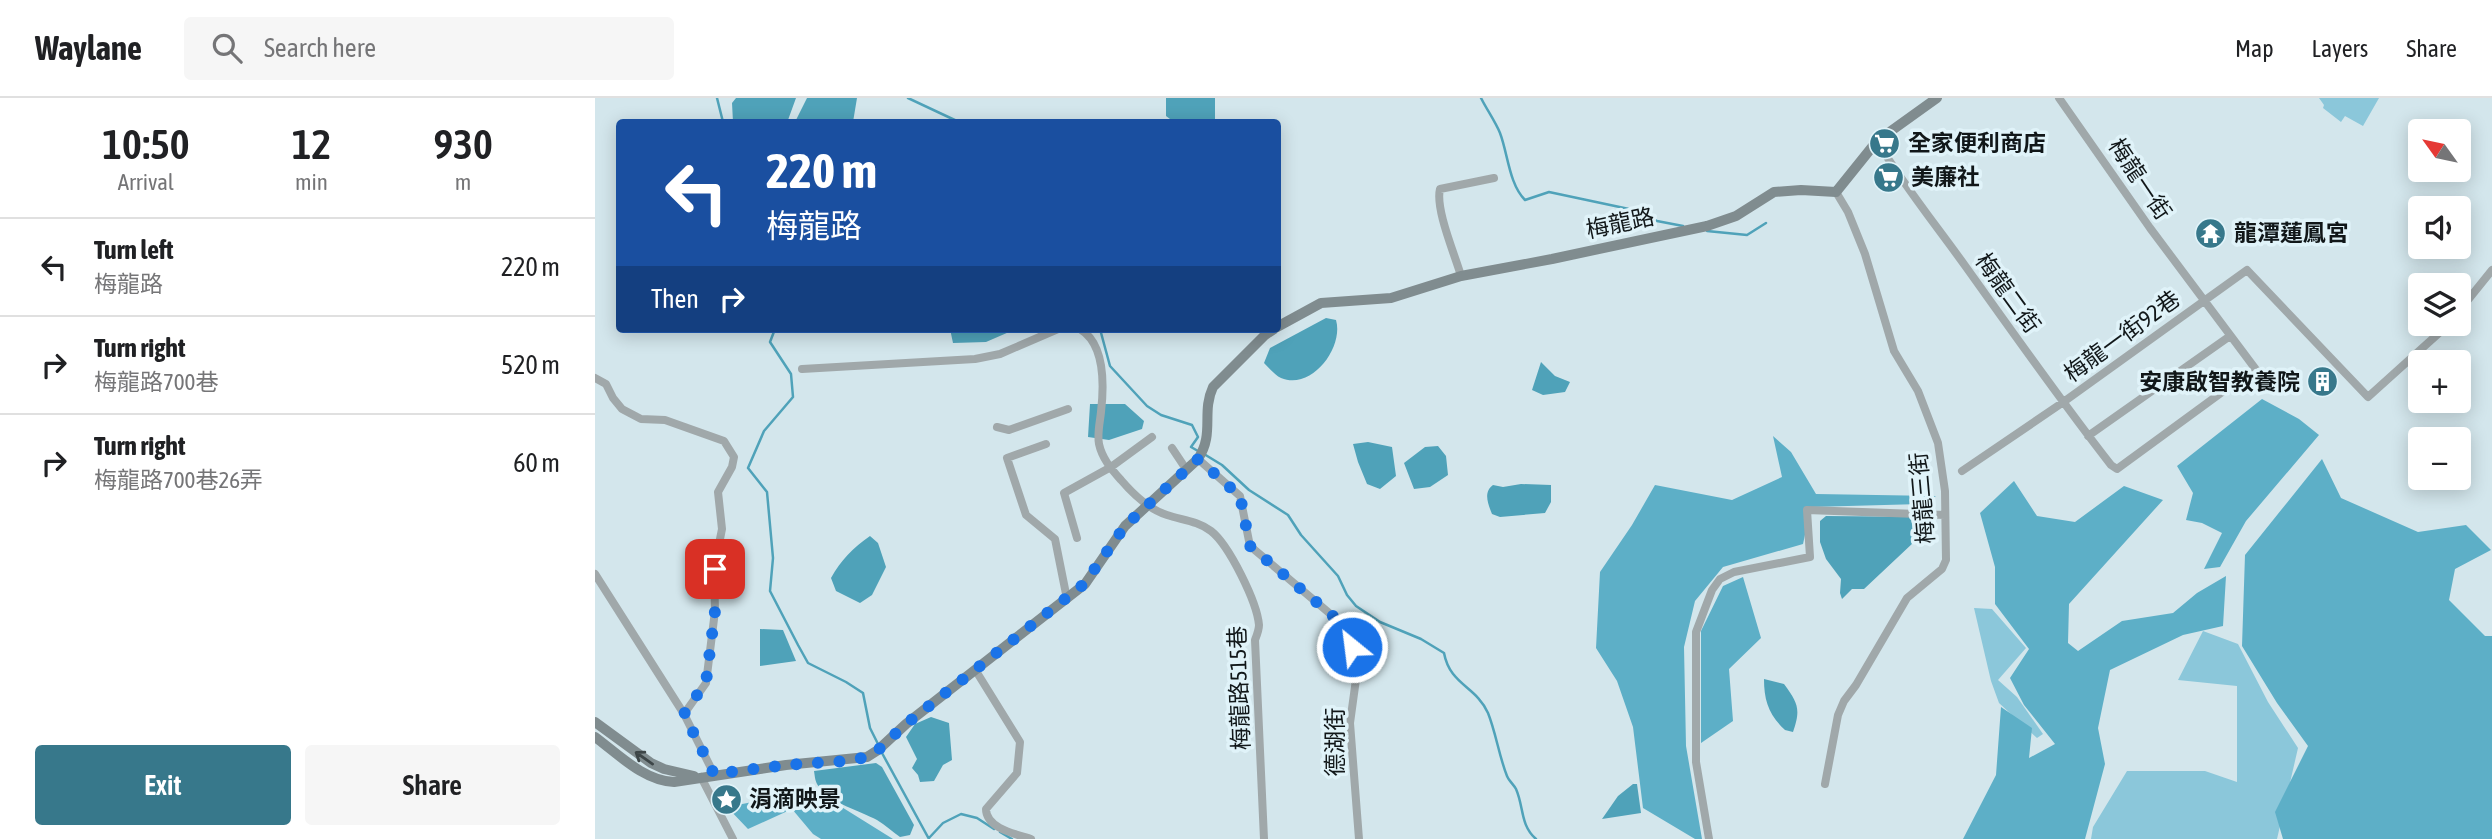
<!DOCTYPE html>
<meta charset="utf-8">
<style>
:root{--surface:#fff;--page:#f6f6f6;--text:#202124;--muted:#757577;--line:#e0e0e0;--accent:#37788b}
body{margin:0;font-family:"Asap Condensed","Noto Sans TC",sans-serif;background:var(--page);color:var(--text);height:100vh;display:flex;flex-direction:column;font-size:26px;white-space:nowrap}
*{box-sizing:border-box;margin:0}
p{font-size:23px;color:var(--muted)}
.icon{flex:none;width:38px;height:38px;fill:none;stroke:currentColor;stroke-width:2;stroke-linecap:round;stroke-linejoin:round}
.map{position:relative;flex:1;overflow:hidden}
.sheet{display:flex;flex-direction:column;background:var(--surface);width:595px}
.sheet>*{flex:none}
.guide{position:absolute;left:21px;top:21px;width:665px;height:214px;border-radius:7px;box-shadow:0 4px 18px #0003;background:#1a4fa0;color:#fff;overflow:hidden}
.needle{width:46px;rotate:303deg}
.fabs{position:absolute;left:1813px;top:21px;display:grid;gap:14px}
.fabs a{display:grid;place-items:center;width:63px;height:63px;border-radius:7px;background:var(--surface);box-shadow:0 4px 18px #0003;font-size:35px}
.pin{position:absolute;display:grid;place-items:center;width:60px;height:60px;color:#fff;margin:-30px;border-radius:14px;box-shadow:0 4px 10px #0006}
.me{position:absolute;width:77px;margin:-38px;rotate:331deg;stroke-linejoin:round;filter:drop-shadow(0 0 5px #0008)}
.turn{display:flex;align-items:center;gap:24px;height:147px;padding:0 35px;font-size:32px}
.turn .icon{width:91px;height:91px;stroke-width:2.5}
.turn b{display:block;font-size:49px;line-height:60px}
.then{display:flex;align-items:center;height:66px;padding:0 35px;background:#0003;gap:14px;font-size:26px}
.eta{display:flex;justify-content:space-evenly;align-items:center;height:119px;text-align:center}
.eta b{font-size:42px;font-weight:600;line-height:49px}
.button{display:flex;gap:14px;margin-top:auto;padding:14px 35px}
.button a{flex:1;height:80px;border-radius:7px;background:var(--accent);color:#fff;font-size:28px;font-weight:600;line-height:80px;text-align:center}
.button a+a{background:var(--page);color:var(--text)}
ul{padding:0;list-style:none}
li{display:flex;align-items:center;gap:21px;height:98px;padding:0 35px;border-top:2px solid var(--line)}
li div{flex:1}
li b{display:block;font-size:26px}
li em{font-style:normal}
header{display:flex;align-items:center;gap:42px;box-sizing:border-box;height:98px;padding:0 35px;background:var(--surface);border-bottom:2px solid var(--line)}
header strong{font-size:33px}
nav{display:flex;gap:38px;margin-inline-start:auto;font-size:24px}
.search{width:490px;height:63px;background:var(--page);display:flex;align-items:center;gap:18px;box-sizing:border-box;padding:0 24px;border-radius:7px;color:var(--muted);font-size:26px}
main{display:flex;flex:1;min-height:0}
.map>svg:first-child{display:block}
</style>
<header>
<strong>Waylane</strong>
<div class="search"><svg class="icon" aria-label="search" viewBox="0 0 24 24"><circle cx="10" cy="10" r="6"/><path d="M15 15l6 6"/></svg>Search here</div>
<nav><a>Map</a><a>Layers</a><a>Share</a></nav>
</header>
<main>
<section class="sheet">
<div class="eta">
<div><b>10:50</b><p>Arrival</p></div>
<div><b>12</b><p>min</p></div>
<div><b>930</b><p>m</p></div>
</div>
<ul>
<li><svg class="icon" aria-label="left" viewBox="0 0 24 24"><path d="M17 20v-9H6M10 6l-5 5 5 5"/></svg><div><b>Turn left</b><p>梅龍路</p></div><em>220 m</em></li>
<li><svg class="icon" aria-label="right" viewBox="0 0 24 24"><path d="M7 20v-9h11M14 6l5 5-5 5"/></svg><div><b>Turn right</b><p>梅龍路700巷</p></div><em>520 m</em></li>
<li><svg class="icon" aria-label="right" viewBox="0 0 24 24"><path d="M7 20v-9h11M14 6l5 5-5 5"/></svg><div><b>Turn right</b><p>梅龍路700巷26弄</p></div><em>60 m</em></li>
</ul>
<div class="button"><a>Exit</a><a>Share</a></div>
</section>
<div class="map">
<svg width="1897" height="741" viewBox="0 0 1897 741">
<rect width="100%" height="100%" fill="#d3e6ec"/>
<path fill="#8bc7da" d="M1724,0H1784L1768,28L1750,18L1746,24L1728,10L1729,7Z
M1379,510L1397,511L1431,550L1403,582L1422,599L1448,636L1442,640L1404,605L1396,583Z
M1608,533L1643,546L1673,604L1703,650L1682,741H1496L1498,729L1532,673H1610L1642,684V588L1583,582Z"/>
<path fill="#5dafc7" d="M1667,301L1704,321L1724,337L1651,423L1625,469L1609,471L1627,435L1607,425L1591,422L1598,395L1582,368Z
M1178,338L1196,354L1221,396L1341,398L1326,406L1216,409L1208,446L1128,469L1100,503L1089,549L1091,648L1107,741H1100L1048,710L1038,629L1022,583L1001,550L1005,474L1037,427L1060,387L1137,402L1187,379Z
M1727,361L1746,400L1823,434L1871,427L1896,452L1860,471L1854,502L1890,538H1897V741H1688L1680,714L1713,648L1682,605L1647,548L1650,457Z
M1419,383L1442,418L1480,424L1529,388L1568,402L1474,506L1473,545L1483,553L1527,523L1578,515L1602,495L1631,478L1628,528L1588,537L1515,572L1503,630L1510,666L1490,741H1368L1401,677L1406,609L1437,630L1434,660L1460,646L1429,607L1415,580L1434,551L1400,506V469L1385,415Z
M1148,479L1166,540L1134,571L1138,623L1106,645V533L1128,488Z
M214,693L245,708L298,741H226L218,736L197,711L153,731L132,709Z"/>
<path fill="#4fa2b9" d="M141,0H201L193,22L190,24H138L137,5Z
M212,0H262L258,24H200Z
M571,0H620V24H579L571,18Z
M731,220L741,222C749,249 717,293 686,280C680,277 674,270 669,265L675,250Z
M355,231H421L391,244L358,245Z
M946,264L960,278L975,284L970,294L948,297L937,292Z
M495,306H530L549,323L547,331L514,342L493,339Z
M773,344L797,349L801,378L785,391L772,386L763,364L758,346Z
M843,348L851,358L853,377L835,389L819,391L809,365L830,349Z
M926,386L956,387V404L950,415L905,419L897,416C893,406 888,394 898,387L908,389Z
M1231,418L1334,419L1337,423L1335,429L1269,491H1257L1247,501L1245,495L1246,481L1231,461L1225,444V423Z
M275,438L283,445L291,469L277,497L265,505L241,493L236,480C246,462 258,450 275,438Z
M165,531L188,532L201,563L165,568Z
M1169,581L1189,586C1203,605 1206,611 1198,634L1190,632C1174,617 1169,603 1169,581Z
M336,619L354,625L357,662L348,667L339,683L325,684L323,677L317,670L322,661L311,639L320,626Z
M281,665L287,669L319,727L315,737L305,739C298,734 290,727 282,722C265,713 236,705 224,689C220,684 220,679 219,673Z
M1038,686H1042L1046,715L1007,721L1023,698Z"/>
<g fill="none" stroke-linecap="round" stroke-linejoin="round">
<path stroke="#4fa2b9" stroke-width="2.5" d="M122,0L128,24
M313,0L364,24
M886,0C892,12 900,23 905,35C913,56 914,86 930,102L954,94L1034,111L1062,123L1088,128
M1112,133L1152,137L1171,125
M180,231L175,244L196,276L198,299L169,333L153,370L172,394L178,460L175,493L203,547L213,565L251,584L268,595L275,630L283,646
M505,231L515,268L552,308L566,317L597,327L603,339L596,349L603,353
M609,356L627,367L654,392L693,417L706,437L743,478L752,497L761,508L785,524L826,541L849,555C855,587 881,588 893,615C901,635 904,658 912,678C914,683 919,687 921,691C929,709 925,727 941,741
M287,655L334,741
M405,734L417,741
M334,740L348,725L366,716L382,720L399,731"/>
<path stroke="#a0a8aa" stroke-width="8" d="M1464,0L1555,130L1671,285
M1282,43C1309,88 1341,127 1371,169C1419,236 1466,303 1516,367L1522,371L1660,270
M866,178C860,157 840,111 845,91L899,80
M1864,213L1897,172
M485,231C510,246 509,288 506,314C505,324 502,336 504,346C507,360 516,371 526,382C538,396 553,411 572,417C587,422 603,423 616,433C634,447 662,504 664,527C664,532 662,537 660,542L669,741
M207,271L380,261L405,256L463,231
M0,280L11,286L18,300L27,311L46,321L70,322L129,343L139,359L137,369L123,394L127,431L119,471L120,513L111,585L89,616
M402,329L414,332L473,311
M1493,338L1635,238
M451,346L412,360L431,417L460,441L472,501
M577,350L591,371
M603,361L645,398L655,448L752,530L762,574L755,625L764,741
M1367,373L1467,305L1652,172L1773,299L1854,226
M482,440L469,395L516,369L557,339
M0,476L89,616L119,676
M381,573L425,644L422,675L391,711C391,730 420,736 436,741
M106,679L138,741
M1230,686L1243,617L1249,603L1261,587L1312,500L1347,471L1351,462L1350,393L1343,345L1323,293L1299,253L1270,156L1253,114L1241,94
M1114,741L1101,664V534L1117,492L1125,481L1139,474L1215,459L1212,412L1350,417"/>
<path stroke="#808c8f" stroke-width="10" d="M682,229L726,205L796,200L866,178L957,161L1112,128L1141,118L1179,94L1206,92L1241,94L1282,43L1342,0
M0,624L56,665L69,671L99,678
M0,639C23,656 49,683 79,684L191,667L272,659L283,652L311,626L490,486L530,428L603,361C620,335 606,315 618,289L670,237L679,231"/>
</g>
<defs><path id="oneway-shaft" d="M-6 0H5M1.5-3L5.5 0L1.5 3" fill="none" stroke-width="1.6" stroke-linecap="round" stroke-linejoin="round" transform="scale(1.75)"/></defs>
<use stroke="#3d4648" href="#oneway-shaft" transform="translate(49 660) rotate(-145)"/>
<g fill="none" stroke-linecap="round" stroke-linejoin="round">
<path stroke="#1a73e8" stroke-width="12" stroke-dasharray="0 21.6" d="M120,471V513L111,584L89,616L119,676L191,667L251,663L272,659L283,652L311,626L489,486L530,428L603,361L645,398L655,448L752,530L757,549"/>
</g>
<defs>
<symbol id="supermarket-disc" viewBox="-11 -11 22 22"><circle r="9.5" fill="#37788b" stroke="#e0f3f9"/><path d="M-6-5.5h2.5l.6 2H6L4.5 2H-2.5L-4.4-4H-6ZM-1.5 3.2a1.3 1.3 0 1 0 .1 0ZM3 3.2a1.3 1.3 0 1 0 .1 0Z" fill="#fff"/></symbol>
<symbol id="temple-disc" viewBox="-11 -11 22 22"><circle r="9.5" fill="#37788b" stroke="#e0f3f9"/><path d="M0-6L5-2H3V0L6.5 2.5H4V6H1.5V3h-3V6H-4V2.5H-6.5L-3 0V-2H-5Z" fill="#fff"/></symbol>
<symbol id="building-disc" viewBox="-11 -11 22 22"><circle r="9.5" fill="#37788b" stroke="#e0f3f9"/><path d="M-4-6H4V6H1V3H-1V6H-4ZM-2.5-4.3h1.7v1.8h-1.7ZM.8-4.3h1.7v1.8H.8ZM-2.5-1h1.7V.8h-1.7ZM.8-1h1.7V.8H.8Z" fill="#fff"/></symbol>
<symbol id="sight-disc" viewBox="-11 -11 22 22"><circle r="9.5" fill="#37788b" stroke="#e0f3f9"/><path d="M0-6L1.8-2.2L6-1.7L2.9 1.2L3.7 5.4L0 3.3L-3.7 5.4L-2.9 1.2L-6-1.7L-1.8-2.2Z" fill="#fff"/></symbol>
</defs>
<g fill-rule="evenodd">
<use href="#supermarket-disc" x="1272" y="28" width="35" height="35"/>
<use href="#supermarket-disc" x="1276" y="62" width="35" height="35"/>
<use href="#temple-disc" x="1598" y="118" width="35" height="35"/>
<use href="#building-disc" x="1710" y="266" width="35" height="35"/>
<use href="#sight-disc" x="114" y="684" width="35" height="35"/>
</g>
<g text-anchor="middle" stroke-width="7" stroke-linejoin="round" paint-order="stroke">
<g font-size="23" font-weight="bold" fill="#111719" stroke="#e0f3f9" text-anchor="start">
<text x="1313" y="53">全家便利商店</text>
<text x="1316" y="87">美廉社</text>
<text x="1639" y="143">龍潭蓮鳳宮</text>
<text x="1705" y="292" text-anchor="end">安康啟智教養院</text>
<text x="154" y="709">涓滴映景</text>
</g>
<g font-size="23" fill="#111719" stroke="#e0f3f9">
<text transform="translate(1545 81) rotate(56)" y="8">梅龍一街</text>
<text transform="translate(1025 125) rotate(-12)" y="8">梅龍路</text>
<text transform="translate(1413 195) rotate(54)" y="8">梅龍二街</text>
<text transform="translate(1527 238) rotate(-36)" y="8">梅龍一街92巷</text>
<text transform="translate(1327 400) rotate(-95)" y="8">梅龍三街</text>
<text transform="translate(644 590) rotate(-92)" y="8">梅龍路515巷</text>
<text transform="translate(740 644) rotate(-90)" y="8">德湖街</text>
</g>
</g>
</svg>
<div class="fabs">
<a><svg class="needle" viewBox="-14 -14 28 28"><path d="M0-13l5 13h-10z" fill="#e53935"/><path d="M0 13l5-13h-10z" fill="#757577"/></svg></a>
<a><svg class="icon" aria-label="sound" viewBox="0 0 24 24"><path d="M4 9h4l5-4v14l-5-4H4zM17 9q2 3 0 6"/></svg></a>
<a><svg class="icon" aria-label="layers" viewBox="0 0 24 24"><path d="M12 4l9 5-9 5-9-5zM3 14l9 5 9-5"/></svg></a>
<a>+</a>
<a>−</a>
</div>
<div class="pin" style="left:120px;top:471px;background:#d93025"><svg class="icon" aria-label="arrive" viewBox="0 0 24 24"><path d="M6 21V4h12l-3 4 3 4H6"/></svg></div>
<svg class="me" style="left:757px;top:549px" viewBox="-20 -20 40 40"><circle r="17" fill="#1a73e8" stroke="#fff" stroke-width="3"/><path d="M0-11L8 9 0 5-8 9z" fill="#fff"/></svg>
<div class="guide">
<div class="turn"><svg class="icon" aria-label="left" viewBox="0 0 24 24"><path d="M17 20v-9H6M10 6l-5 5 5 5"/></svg><div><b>220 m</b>梅龍路</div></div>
<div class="then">Then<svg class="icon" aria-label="right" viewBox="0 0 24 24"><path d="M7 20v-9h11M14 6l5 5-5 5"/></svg></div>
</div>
</div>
</main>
